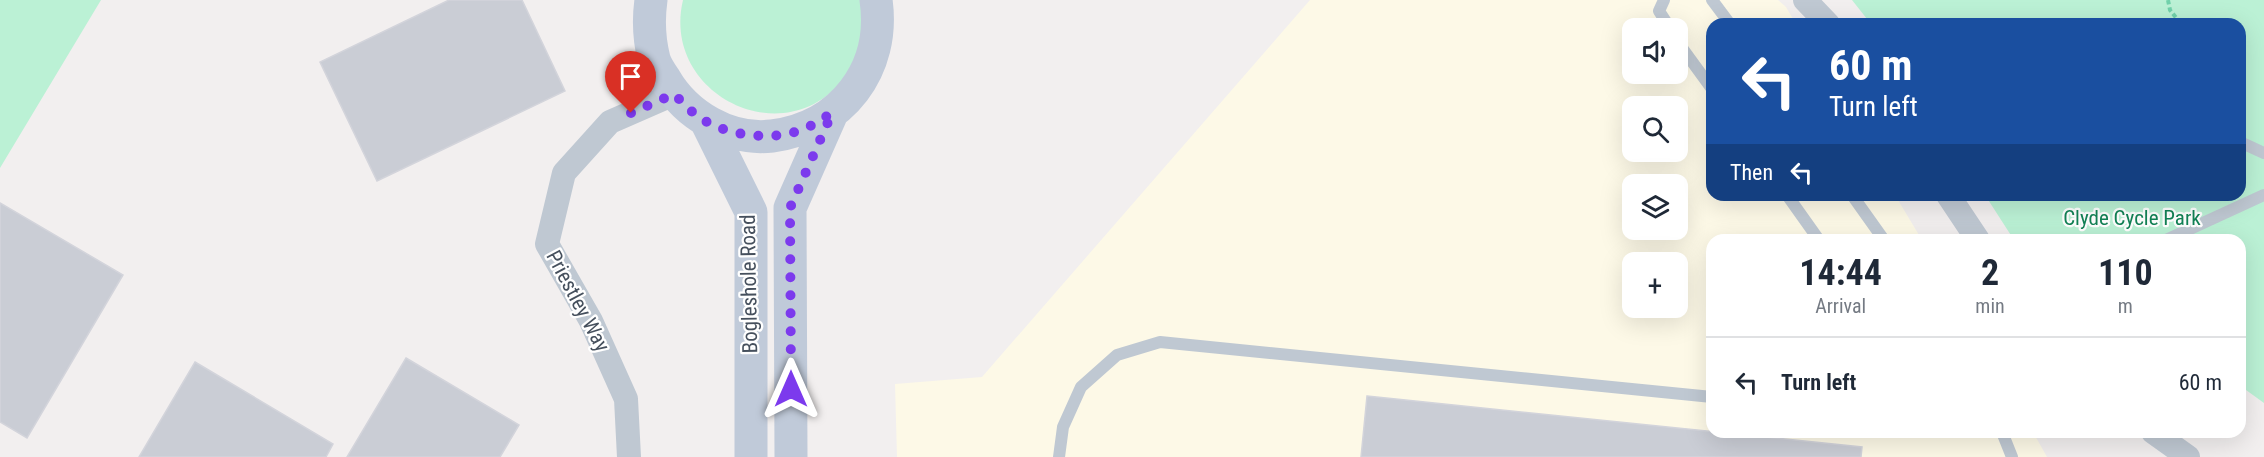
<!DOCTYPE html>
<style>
:root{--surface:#fff;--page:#f2f2f3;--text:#1f2937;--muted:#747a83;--line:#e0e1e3}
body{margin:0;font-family:"Roboto Condensed",sans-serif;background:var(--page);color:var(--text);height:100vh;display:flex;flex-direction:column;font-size:22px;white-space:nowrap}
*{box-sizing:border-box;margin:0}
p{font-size:20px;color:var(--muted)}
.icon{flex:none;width:33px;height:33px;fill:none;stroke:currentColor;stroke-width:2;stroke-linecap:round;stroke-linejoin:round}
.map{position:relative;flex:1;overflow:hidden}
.panel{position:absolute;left:1706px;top:234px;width:540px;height:204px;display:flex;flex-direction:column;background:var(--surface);border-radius:18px;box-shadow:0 6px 24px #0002}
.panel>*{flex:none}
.top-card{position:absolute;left:1706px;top:18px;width:540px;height:183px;border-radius:18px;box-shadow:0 6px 24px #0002;background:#1a4fa0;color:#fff;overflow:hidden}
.controls{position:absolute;left:1622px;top:18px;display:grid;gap:12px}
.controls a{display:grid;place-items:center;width:66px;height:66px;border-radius:12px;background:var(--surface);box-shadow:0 6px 24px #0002;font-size:30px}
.pin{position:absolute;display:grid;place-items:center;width:51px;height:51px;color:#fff;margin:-62px -26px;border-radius:50% 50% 50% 0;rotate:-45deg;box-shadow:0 0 6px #0007}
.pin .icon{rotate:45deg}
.me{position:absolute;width:66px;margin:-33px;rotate:0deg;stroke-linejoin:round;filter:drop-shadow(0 0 4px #0008)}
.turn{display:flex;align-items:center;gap:21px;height:126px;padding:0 24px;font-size:27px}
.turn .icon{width:78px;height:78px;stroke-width:2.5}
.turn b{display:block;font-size:42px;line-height:51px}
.then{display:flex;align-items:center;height:57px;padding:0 24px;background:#0003;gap:12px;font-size:22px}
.eta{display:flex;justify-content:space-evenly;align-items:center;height:102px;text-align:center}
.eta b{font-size:36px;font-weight:700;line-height:42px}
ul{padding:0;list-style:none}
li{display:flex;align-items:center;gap:18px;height:90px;padding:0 24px;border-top:2px solid var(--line)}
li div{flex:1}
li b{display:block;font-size:22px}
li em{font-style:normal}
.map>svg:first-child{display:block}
</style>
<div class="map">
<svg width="2264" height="457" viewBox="0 0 2264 457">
<rect width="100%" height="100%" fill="#f2efef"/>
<path fill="#fdf9e7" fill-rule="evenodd" d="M1310,0H1778L1786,7L1796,24H1712V195H1895L1922,240H1712V432H2033L2047,457H897L895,384L982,377ZM1632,28H1677V74H1632ZM1632,106H1677V152H1632ZM1632,184H1677V230H1632ZM1632,262H1677V308H1632Z"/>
<path fill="#bbf1d5" d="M0,0H101L0,168Z
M683,0H864C863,13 861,55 856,64C853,70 846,77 841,82C780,154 661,92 683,0Z
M1852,0H2264V403L2246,390L2240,393V240H2014L1985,195H2240V24H1871Z"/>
<path fill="#cacdd5" stroke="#d3d4db" stroke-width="1.5" d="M449,0H522L565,91L377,181L320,62Z
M0,203L123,275L27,438L0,422Z
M406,358L519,425L500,457H347Z
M195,362L333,444L326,457H139Z
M1367,396L1862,447L1861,457H1361Z"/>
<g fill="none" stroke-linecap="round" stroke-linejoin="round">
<path stroke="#71d1ab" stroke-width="4" stroke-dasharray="4.5 3" stroke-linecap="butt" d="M2168,0L2170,10L2181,24"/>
<path stroke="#bfc8d2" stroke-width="12" d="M1664,0L1659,11L1670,28
M1712,0L1730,24
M1677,41L1712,89
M2240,142L2264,153
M1787,195L1819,240
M1852,195L1884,240
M2166,240L2264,195
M2002,432L2012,457
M1059,457L1063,427L1081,387L1117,355L1160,342L1712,397"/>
<path stroke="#bfc8d2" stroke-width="24" d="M1805,0L1828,24
M1948,195L1978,240
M2153,432L2188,457
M629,457L626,399L591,321L547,244L564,173L610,122L674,94"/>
<path stroke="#c0cad9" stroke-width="33" d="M651,0C648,21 649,39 654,59C656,66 661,73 665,79C686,115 729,141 772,136C842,127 886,69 876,0
M706,121L751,212V457
M791,457L790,208L832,113"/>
</g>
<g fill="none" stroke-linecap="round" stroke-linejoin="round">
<path stroke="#7c3aed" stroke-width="10" stroke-dasharray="0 18" d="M631,113L674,94C684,104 693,114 705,121C734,137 774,141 804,129C814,125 823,118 832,113L790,208L791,389"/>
</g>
<g text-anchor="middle" stroke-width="4.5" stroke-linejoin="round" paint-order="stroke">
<g font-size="21" fill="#128356" stroke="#fff">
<text x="2132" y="225">Clyde Cycle Park</text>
</g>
<g font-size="21" fill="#46505d" stroke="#fff">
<text transform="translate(749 284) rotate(-91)" y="7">Bogleshole Road</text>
<text transform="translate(578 301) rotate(62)" y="7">Priestley Way</text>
</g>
</g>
</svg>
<div class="controls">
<a><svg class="icon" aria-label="sound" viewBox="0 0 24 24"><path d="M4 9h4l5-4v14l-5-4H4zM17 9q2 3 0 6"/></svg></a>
<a><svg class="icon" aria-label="search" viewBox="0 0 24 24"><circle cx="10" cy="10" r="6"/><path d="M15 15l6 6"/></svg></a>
<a><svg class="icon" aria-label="layers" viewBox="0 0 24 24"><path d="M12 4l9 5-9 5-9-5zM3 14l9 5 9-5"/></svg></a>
<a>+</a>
</div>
<div class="pin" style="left:631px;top:113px;background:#d93025"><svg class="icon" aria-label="arrive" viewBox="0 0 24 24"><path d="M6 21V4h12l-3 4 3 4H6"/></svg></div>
<svg class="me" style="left:791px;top:389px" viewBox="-20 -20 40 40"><path d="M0-17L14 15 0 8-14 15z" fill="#7c3aed" stroke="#fff" stroke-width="4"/></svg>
<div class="top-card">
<div class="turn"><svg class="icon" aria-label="left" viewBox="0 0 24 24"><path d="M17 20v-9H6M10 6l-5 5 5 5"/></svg><div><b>60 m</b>Turn left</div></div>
<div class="then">Then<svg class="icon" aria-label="left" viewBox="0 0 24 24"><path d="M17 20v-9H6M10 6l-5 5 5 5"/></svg></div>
</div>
<section class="panel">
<div class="eta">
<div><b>14:44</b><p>Arrival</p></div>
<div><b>2</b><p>min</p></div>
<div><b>110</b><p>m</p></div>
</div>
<ul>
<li><svg class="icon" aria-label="left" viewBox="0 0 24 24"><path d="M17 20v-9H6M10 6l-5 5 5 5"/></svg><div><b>Turn left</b></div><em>60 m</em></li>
</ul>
</section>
</div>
